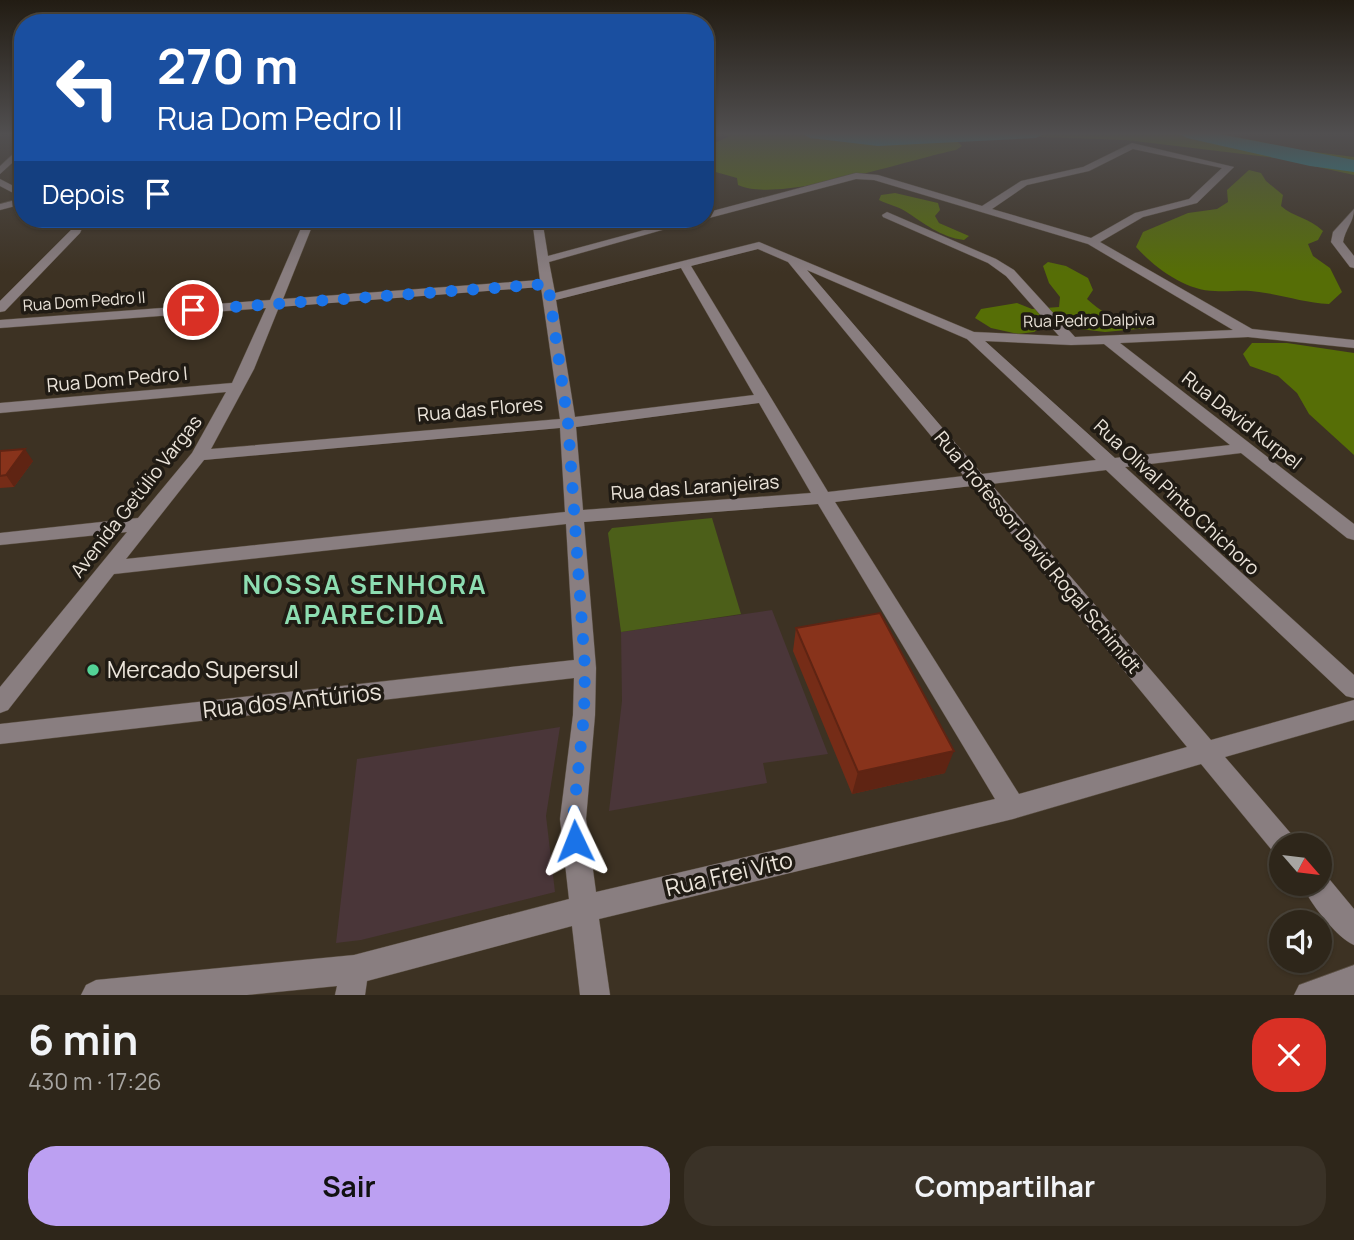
<!DOCTYPE html>
<html lang="pt">
<meta charset="utf-8">
<style>
:root{--surface:#2e261a;--page:#3a3227;--text:#f1f3f6;--muted:#a7a5a2;--line:#494339;--accent:#bca0f2}
body{margin:0;font-family:Manrope,sans-serif;background:var(--page);color:var(--text);height:100vh;display:flex;flex-direction:column;font-size:26px;white-space:nowrap}
*{box-sizing:border-box;margin:0}
p{font-size:23px;color:var(--muted)}
.icon{flex:none;width:38px;height:38px;fill:none;stroke:currentColor;stroke-width:2;stroke-linecap:round;stroke-linejoin:round}
.map{position:relative;height:995px;overflow:hidden}
.details{display:flex;flex-direction:column;background:var(--surface);flex:1}
.details>*{flex:none}
.hud{position:absolute;left:14px;top:14px;width:700px;height:214px;border-radius:28px;box-shadow:0 2px 5px #0004,0 0 0 2px var(--line);background:#1a4fa0;color:#fff;overflow:hidden}
.needle{width:46px;rotate:118deg}
.controls{position:absolute;left:1269px;top:833px;display:grid;gap:14px}
.controls a{display:grid;place-items:center;width:63px;height:63px;border-radius:50%;background:var(--surface);box-shadow:0 2px 5px #0004,0 0 0 2px var(--line);font-size:35px}
.pin{position:absolute;display:grid;place-items:center;width:60px;height:60px;color:#fff;margin:-30px;border:4px solid #fff;border-radius:50%;box-shadow:0 2px 7px #0007}
.me{position:absolute;width:77px;margin:-38px;rotate:358deg;stroke-linejoin:round;filter:drop-shadow(0 0 5px #0008)}
.turn{display:flex;align-items:center;gap:24px;height:147px;padding:0 28px;font-size:32px}
.turn .icon{width:91px;height:91px;stroke-width:2.5}
.turn b{display:block;font-size:49px;line-height:60px}
.then{display:flex;align-items:center;height:66px;padding:0 28px;background:#0003;gap:14px;font-size:26px}
.round{display:grid;place-items:center;flex:none;width:74px;height:74px;border-radius:28px;background:var(--page)}
.head{display:flex;align-items:center;justify-content:space-between;height:119px;padding:0 28px}
h1{font-size:42px;font-weight:700;line-height:52px}
.primary-button{display:flex;gap:14px;margin-top:auto;padding:14px 28px}
.primary-button a{flex:1;height:80px;border-radius:28px;background:var(--accent);color:#111;font-size:28px;font-weight:700;line-height:80px;text-align:center}
.primary-button a+a{background:var(--page);color:var(--text)}
.map>svg:first-child{display:block}
</style>
<div class="map">
<svg width="1354" height="995" viewBox="0 0 1354 995">
<rect width="100%" height="100%" fill="#3d3223"/>
<path fill="#4a3639" d="M772,610L828,754L763,763L767,783L609,811L622,701L621,632Z
M560,727L546,816L555,892L361,940L336,943L357,759Z"/>
<path fill="#4c5f19" d="M712,518L741,614L621,632L608,533L612,528Z"/>
<path fill="#566e06" d="M726,133H1218L1300,150L1354,157V175L1277,158L1126,140L1039,137L961,139L957,141L962,146L956,150C907,160 779,204 738,185L737,178L705,169V147L728,137Z
M1249,170L1261,173L1266,181L1283,195L1281,206C1293,217 1310,218 1323,231L1318,240L1308,244L1313,256L1330,268L1342,292L1329,304C1305,303 1283,295 1259,292C1243,289 1230,292 1215,291C1186,291 1155,268 1136,247L1143,232L1188,213L1217,209L1228,202L1227,190Z
M895,193L938,203L940,210L935,216L939,223L969,236L964,240C940,237 924,223 905,211C897,206 887,204 879,200L881,195Z
M1048,262L1066,266L1088,278L1093,290L1087,299C1116,326 1122,311 1152,323L1149,328L1105,332L1046,325L1034,332L1018,334L991,328L975,318L981,309L1017,303L1032,309L1059,307L1060,297L1049,283L1043,266Z
M1252,343H1287L1354,353V455L1309,414L1297,393L1278,376L1250,366L1243,354Z"/>
<g fill="none" stroke-linecap="round" stroke-linejoin="round">
<path fill="#1c909f" fill-rule="evenodd" d="M801,133H1045L1036,138L878,146L810,138Z
M1178,133H1214L1354,160V172L1310,166L1187,138Z"/>
<defs>
<path id="minor" d="M1132,143L1234,167L1197,203L1143,217L1100,242L1252,329L1354,340V348L1248,337L1120,343L1354,524V540L1347,538L1241,453L1125,467L1354,675V698L1346,696L1106,470L991,484L1211,740L1354,700V720L1225,757L1293,836L1297,845H1281V856L1275,854L1201,764L1013,819L599,919L610,995H580L572,926L367,981L365,995H335L337,986L247,995H81L86,985L96,980L354,955L569,899L560,819L573,715L574,678L0,744V724L574,660L566,524L114,574L8,710L0,713V687L127,532L0,545V533L138,518L192,453L226,392L0,413V403L232,383L266,308L0,328V320L270,300L305,219H315L283,299L540,280L532,219H542L548,256L685,219H701L549,262L555,293L759,242L974,332L1059,336L1006,276L988,263L883,217L882,215L887,212L996,259L1014,270L1075,337L1233,330L1088,244L874,180L856,179L709,218L703,219L705,213L856,173L878,175L982,206L1021,181L1083,167ZM1133,149L1222,168L1189,199L1135,213L1091,238L992,209L1027,185L1089,171ZM758,249L788,262L964,476L828,492L691,266ZM681,268L754,395L575,417L556,300ZM807,270L967,339L1096,460L982,474ZM541,287L560,419L211,449L254,369L279,307ZM985,341L1071,345L1104,344L1230,445L1115,458ZM759,403L811,493L583,510L576,427ZM560,428L565,512L126,559L204,460ZM972,486L1187,747L1019,794L835,502ZM818,504L995,799L596,892L586,819L595,715L596,668L584,522Z
M23,145V153L0,174V166Z
M0,179L23,191V198L0,186Z
M23,198V204L0,210V204Z
M1354,209C1354,222 1345,229 1343,242L1354,256V268L1350,267L1331,242L1333,232Z
M62,219H113L83,226L80,233L5,311L0,312V301L71,230L72,225Z
M1320,872L1325,874L1354,909V945C1337,938 1308,901 1302,884H1320Z
M1354,965V995H1294L1299,985Z"/>
</defs>
<use href="#minor" stroke="#594e40" stroke-width="1"/>
<use href="#minor" fill="#897e80" fill-rule="evenodd"/>
</g>
<path fill="#752c17" d="M0,451L33,461L14,487L0,488Z
M796,628L945,773L852,794L793,651Z"/>
<path fill="#5f2413" d="M25,449L33,461L14,487L6,475Z
M954,751L945,773L852,794L858,772Z"/>
<path fill="#88331b" stroke="#5f2413" stroke-width="2" d="M25,449L6,475L0,476V451Z
M880,613L954,751L858,772L796,628Z"/>
<linearGradient id="sky" x2="0" y2="1"><stop stop-color="#221c13"/><stop offset="0.49" stop-color="#514f50"/><stop offset="1" stop-color="#514f50" stop-opacity="0"/></linearGradient>
<rect width="1354" height="273" fill="url(#sky)"/>
<g fill="none" stroke-linecap="round" stroke-linejoin="round">
<path stroke="#1a73e8" stroke-width="12" stroke-dasharray="0 21.6" d="M193,310L548,284L568,423L585,668L584,715L573,819L575,841"/>
</g>
<circle fill="#53d396" stroke="#201b14" stroke-width="2.5" cx="93" cy="670" r="7"/>
<g text-anchor="middle" stroke-width="7" stroke-linejoin="round" paint-order="stroke">
<g font-size="16" fill="#ebe4da" stroke="#201b14">
<text transform="translate(84 301) rotate(-4)" y="6">Rua Dom Pedro II</text>
<text transform="translate(1089 320) rotate(-1)" y="6">Rua Pedro Dalpiva</text>
</g>
<g font-size="19" fill="#ebe4da" stroke="#201b14">
<text transform="translate(117 379) rotate(-5)" y="7">Rua Dom Pedro I</text>
<text transform="translate(480 409) rotate(-5)" y="7">Rua das Flores</text>
<text transform="translate(1242 420) rotate(38)" y="7">Rua David Kurpel</text>
<text transform="translate(695 487) rotate(-4)" y="7">Rua das Laranjeiras</text>
<text transform="translate(136 496) rotate(-52)" y="7">Avenida Getúlio Vargas</text>
<text transform="translate(1177 497) rotate(43)" y="7">Rua Olival Pinto Chichoro</text>
<text transform="translate(1038 552) rotate(50)" y="7">Rua Professor David Rogal Schimidt</text>
</g>
<g font-size="23" fill="#ebe4da" stroke="#201b14" text-anchor="start">
<text x="107" y="678">Mercado Supersul</text>
</g>
<g font-size="23" fill="#ebe4da" stroke="#201b14">
<text transform="translate(292 701) rotate(-6)" y="8">Rua dos Antúrios</text>
<text transform="translate(729 874) rotate(-13)" y="8">Rua Frei Vito</text>
</g>
<g font-size="26" font-weight="bold" letter-spacing="2" fill="#8dddb1" stroke="#201b14">
<text x="365" y="594">NOSSA SENHORA<tspan x="365" dy="30">APARECIDA</tspan></text>
</g>
</g>
</svg>
<div class="controls">
<a><svg class="needle" viewBox="-14 -14 28 28"><path d="M0-13l5 13h-10z" fill="#e53935"/><path d="M0 13l5-13h-10z" fill="#a7a5a2"/></svg></a>
<a><svg class="icon" aria-label="sound" viewBox="0 0 24 24"><path d="M4 9h4l5-4v14l-5-4H4zM17 9q2 3 0 6"/></svg></a>
</div>
<div class="pin" style="left:193px;top:310px;background:#d93025"><svg class="icon" aria-label="arrive" viewBox="0 0 24 24"><path d="M6 21V4h12l-3 4 3 4H6"/></svg></div>
<svg class="me" style="left:575px;top:841px" viewBox="-20 -20 40 40"><path d="M0-17L14 15 0 8-14 15z" fill="#1a73e8" stroke="#fff" stroke-width="4"/></svg>
<div class="hud">
<div class="turn"><svg class="icon" aria-label="left" viewBox="0 0 24 24"><path d="M17 20v-9H6M10 6l-5 5 5 5"/></svg><div><b>270 m</b>Rua Dom Pedro II</div></div>
<div class="then">Depois<svg class="icon" aria-label="arrive" viewBox="0 0 24 24"><path d="M6 21V4h12l-3 4 3 4H6"/></svg></div>
</div>
</div>
<section class="details">
<div class="head"><div><h1>6 min</h1><p>430 m · 17:26</p></div><a class="round" style="background:#d93025;color:#fff"><svg class="icon" aria-label="close" viewBox="0 0 24 24"><path d="M6 6l12 12M18 6L6 18"/></svg></a></div>
<div class="primary-button"><a>Sair</a><a>Compartilhar</a></div>
</section>
